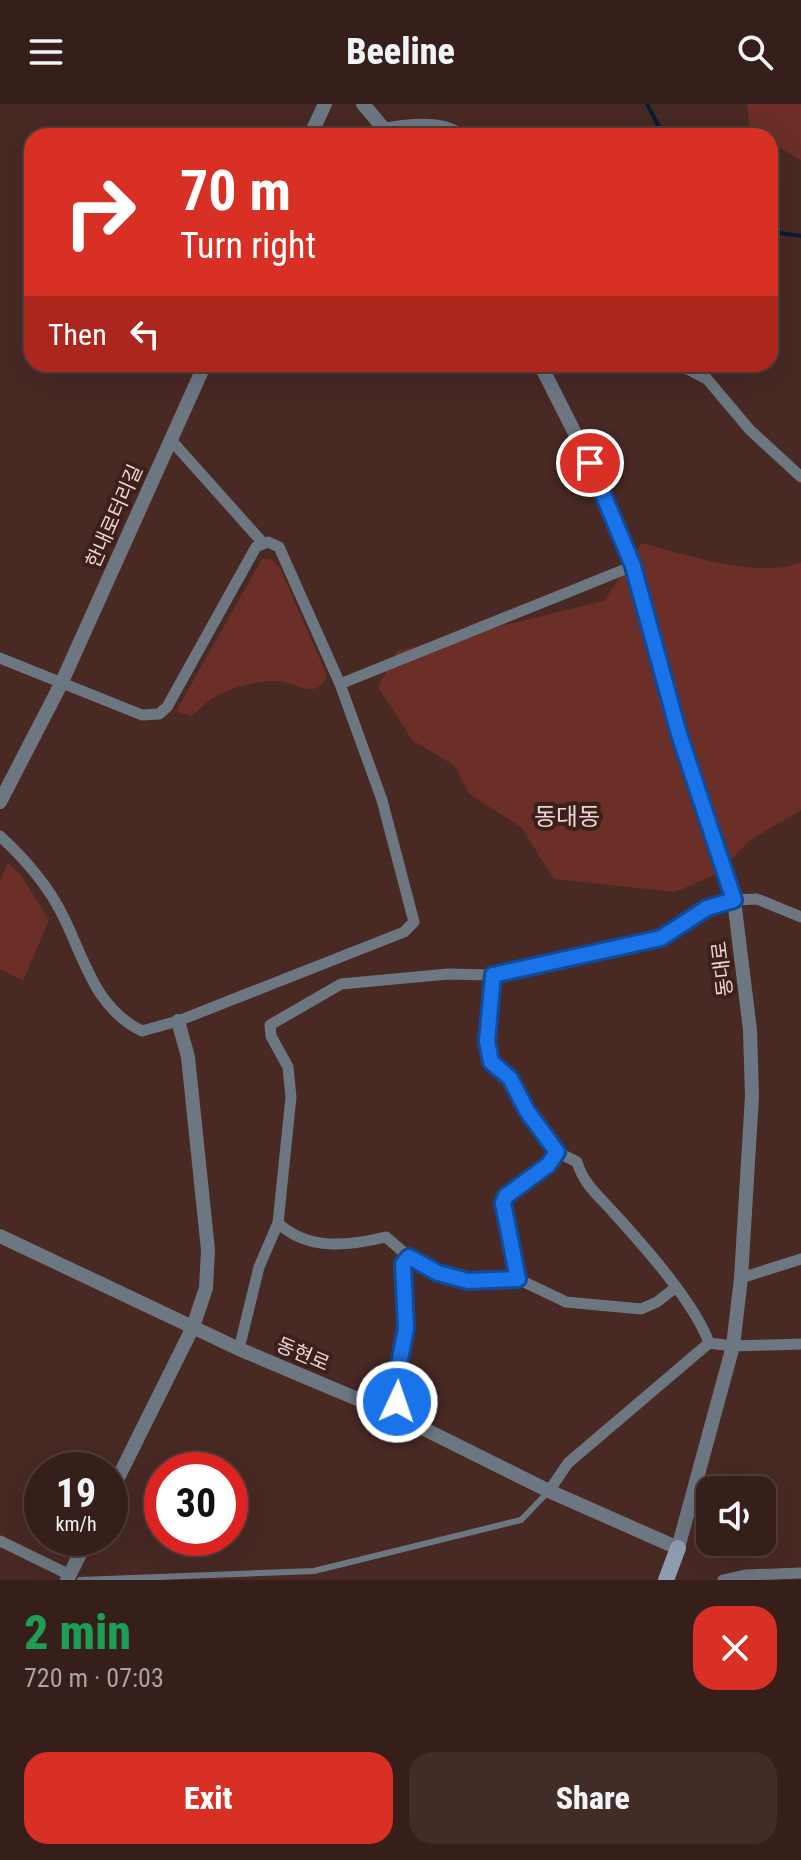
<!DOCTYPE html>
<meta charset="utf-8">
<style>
:root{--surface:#361f1b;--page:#412c28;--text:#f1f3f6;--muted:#aaa2a3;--line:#503d3a;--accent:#d93025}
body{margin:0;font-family:"Roboto Condensed","Noto Sans KR",sans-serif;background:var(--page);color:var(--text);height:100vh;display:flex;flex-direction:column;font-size:30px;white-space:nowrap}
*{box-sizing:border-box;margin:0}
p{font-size:26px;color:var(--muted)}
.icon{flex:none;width:44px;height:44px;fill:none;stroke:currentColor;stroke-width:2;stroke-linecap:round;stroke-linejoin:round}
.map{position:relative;height:1476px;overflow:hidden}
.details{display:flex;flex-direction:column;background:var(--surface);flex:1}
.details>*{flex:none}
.guide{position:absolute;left:24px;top:24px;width:754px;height:244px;border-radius:24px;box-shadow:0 8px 32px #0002,0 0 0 2px var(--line);background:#d93025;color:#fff;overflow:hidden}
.fabs{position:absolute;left:696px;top:1372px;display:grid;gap:16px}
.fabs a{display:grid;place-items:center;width:80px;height:80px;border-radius:16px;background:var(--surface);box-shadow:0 8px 32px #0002,0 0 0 2px var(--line);font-size:40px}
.speed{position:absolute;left:24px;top:1348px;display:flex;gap:16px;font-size:40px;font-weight:700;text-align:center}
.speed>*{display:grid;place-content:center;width:104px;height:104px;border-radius:50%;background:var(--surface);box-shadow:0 8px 32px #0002,0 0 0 2px var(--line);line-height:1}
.speed small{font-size:20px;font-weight:400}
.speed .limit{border:12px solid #d22;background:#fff;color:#111}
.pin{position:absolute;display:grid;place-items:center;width:68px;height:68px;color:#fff;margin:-34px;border:4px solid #fff;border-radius:50%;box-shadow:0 2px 8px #0007}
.me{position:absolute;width:88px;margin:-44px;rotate:3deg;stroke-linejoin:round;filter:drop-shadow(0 0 6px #0008)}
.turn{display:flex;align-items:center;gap:28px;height:168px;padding:0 24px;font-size:36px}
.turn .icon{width:104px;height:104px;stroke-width:2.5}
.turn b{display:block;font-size:56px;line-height:68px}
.then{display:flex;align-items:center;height:76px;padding:0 24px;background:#0003;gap:16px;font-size:30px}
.round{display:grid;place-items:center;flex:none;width:84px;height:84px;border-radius:24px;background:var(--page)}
.overview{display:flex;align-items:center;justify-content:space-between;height:136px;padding:0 24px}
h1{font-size:48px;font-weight:800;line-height:60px;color:#1e9e55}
.button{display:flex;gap:16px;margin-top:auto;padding:16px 24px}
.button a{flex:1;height:92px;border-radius:24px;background:var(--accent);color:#fff;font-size:32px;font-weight:800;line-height:92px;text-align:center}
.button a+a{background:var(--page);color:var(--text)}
header{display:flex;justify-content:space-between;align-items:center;height:104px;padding:0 24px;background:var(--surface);font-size:36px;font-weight:800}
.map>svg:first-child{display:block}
</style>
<header><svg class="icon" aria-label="menu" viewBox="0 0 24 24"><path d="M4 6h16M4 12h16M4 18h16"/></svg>Beeline<svg class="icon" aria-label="search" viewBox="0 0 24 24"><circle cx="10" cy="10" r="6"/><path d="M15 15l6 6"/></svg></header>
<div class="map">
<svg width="801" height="1476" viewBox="0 0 801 1476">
<rect width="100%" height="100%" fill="#482924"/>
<path fill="#6b2f27" d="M747,0H801V56L770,38V32H760L750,26Z
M642,439C682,450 763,476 801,458V706L749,737L717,770L675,788L554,775L521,723L469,690L455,662L412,636L378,583L397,547L604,497Z
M262,455H271L280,464L327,571C317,598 296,578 278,577C256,576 223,585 206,599C201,604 197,608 191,612L176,607Z
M8,759L21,771L49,816L23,877L0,865V776Z"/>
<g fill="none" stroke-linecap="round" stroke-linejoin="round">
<path stroke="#051d35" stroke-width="4" d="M647,0L658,21L669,32
M770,118L780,129L801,132"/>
<path stroke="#6d7782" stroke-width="6" d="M80,1476L314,1467L521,1416L549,1387"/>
<path stroke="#6d7782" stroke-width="11" d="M385,24C407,20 445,15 463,32
M678,260L707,275L750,326L801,373
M170,335L263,439
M0,554L142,611L159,610L167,603L256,443L268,438L279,443L340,580L382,696L414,818L404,828L178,917L142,927C94,904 84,853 62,810C47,780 25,755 0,732
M340,580L633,462
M493,871L487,937L491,958L510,974L527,1007L557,1048L577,1058C584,1081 598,1091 613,1108C643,1141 695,1199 709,1239
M278,1119C308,1147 348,1142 386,1133L409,1153L438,1169L479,1178L518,1175L566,1198L641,1205L657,1198L675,1184
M741,1174L801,1155
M518,1175L503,1099L506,1092L548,1061L557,1048
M239,1245L259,1163L278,1119L291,993L288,963L271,932L270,921L341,880L448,870L493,871L527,864L661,834L707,804L734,796L757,795L801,813
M400,1313L397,1271L406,1224L403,1160L409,1153
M549,1387L568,1359L709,1239L733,1242L801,1240
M0,1437L70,1471
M723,1476L745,1471L801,1469"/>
<path stroke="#6d7782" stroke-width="14" d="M363,0L390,32
M310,32L325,0
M0,698L61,580L205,260
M0,1132L239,1245L400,1313L549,1387L678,1444L733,1242L741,1174L752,992L750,926L734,796L679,630L633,462L590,359L540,260
M110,1390L193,1223L206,1184L208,1146L188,953L178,917
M67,1476L88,1434"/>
<path stroke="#8d9daf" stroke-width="16" d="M666,1476L678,1444"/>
</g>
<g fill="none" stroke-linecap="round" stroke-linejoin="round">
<defs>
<path id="route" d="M397,1298V1271L406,1224L403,1160L409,1153L438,1169L468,1177L518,1175L503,1099L506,1092L548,1061L557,1048L527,1007L510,974L491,958L487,937L493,871L661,834L707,804L734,796L679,630L633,462L590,359"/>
</defs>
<use href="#route" stroke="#114b97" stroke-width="20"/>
<use href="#route" stroke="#1a73e8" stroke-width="14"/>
</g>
<g text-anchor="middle" stroke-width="8" stroke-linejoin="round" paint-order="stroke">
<g font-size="20" fill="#e9d5d1" stroke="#3d1f1b">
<text transform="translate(114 412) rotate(-66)" y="7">한내로터리길</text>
<text transform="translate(722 865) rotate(-97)" y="7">동대로</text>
<text transform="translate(303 1250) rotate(23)" y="7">동현로</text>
</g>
<g font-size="24" fill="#e9d5d1" stroke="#3d1f1b">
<text x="567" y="721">동대동</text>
</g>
</g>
</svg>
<div class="fabs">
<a><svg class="icon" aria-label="sound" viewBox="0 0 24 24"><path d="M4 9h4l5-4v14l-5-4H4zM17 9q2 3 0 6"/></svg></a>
</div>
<div class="speed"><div>19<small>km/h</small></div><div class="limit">30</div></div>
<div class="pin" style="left:590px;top:359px;background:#d93025"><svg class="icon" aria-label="arrive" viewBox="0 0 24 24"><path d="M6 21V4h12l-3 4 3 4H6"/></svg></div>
<svg class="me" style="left:397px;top:1298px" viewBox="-20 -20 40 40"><circle r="17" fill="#1a73e8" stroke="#fff" stroke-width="3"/><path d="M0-11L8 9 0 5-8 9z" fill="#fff"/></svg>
<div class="guide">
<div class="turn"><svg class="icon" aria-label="right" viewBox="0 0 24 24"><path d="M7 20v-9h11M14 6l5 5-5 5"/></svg><div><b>70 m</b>Turn right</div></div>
<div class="then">Then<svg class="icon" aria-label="left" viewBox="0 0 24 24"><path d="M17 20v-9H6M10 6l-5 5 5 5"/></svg></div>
</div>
</div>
<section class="details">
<div class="overview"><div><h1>2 min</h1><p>720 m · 07:03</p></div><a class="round" style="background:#d93025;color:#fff"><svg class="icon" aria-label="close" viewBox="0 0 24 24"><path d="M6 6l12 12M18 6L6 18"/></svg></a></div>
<div class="button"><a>Exit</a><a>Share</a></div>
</section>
